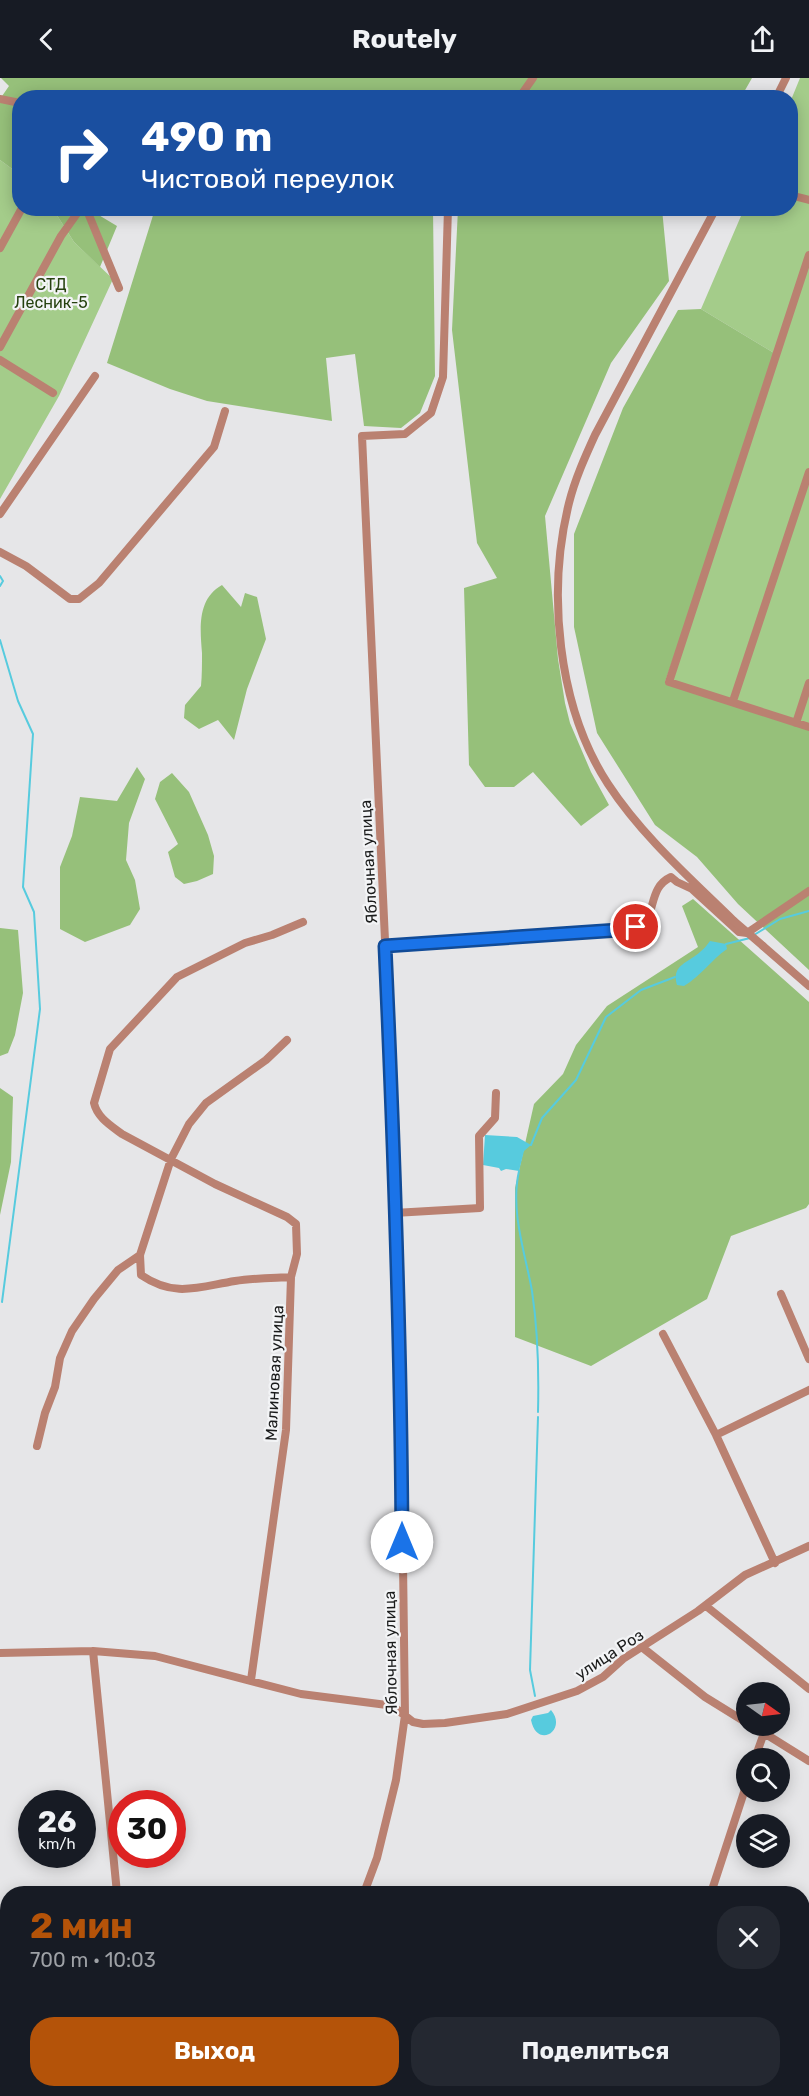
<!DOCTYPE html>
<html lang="ru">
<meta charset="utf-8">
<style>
:root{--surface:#171b24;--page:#242831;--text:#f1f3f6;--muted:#9ea1a6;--accent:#b45309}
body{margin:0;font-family:Rubik,sans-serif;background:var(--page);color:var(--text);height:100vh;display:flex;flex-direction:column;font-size:22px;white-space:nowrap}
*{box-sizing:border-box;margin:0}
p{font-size:20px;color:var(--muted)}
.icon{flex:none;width:33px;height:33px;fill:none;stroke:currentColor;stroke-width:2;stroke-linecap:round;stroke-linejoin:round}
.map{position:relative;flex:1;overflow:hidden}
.drawer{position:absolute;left:0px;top:1808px;width:810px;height:212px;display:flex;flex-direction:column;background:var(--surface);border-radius:24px 24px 0 0;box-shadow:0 3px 15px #0003}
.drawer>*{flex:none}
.hud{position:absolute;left:12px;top:12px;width:786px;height:126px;border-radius:24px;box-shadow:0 3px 15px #0003;background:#1a4fa0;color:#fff;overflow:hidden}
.needle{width:39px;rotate:104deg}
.tools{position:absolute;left:736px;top:1604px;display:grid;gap:12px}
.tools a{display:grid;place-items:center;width:54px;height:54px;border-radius:50%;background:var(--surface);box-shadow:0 3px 15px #0003;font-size:30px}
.speed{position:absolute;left:18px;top:1712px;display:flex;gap:12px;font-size:30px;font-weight:700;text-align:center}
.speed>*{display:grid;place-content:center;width:78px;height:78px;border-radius:50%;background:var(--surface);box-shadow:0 3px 15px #0003;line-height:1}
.speed small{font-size:15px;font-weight:400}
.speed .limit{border:9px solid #d22;background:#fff;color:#111}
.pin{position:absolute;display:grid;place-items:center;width:51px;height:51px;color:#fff;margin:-26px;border:3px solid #fff;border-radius:50%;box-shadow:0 2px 6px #0007}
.me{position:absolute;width:66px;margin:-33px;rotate:0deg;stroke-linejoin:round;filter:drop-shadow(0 0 4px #0008)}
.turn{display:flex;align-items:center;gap:21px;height:126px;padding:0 30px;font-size:27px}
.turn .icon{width:78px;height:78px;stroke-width:2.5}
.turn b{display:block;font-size:42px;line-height:51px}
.round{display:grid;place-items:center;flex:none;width:63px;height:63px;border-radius:24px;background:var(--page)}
.head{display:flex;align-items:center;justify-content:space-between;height:102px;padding:0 30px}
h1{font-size:36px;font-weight:700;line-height:45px;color:var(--accent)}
.action{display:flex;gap:12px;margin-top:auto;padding:12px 30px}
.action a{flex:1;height:69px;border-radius:24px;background:var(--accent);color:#fff;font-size:24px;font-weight:700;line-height:69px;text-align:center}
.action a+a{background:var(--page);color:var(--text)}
header{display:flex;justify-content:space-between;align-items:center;height:78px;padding:0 30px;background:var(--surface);font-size:27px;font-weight:700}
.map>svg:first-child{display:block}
</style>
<header><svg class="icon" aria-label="back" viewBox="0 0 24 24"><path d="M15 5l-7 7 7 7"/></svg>Routely<svg class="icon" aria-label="share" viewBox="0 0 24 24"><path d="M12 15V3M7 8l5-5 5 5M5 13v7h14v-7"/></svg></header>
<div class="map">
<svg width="809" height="2018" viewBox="0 0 809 2018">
<rect width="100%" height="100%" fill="#e6e6e8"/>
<path fill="#a4cc8a" d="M800,0H809V651L665,604L779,278L701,231L744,131L790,130L791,22Z
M0,82L19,96L20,130L53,131L74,164L113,201L59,318L0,421Z"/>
<path fill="#96c07a" d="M1,0H752L744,14L739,20H20L19,96L0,82V21L9,8Z
M53,131H66L76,135L78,131H105L97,136L117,148L100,189L74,164Z
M155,131H433L435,298L420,335L401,350L364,348L355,276L326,280L332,343L207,323L170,311L107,285Z
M458,131H662L669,203L611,285L545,438L558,581L565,625L570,645L591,694L609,727L581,748L533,694L514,709H485L469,687L464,510L497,500L477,465L452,252Z
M701,231L779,278L665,604L809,651V892L738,826L697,779L655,747L597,655L574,549V456L623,330L678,232Z
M222,507L241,529L245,515L257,519L266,561L247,611L234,662L218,642L199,651L184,640L185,627L201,608C202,597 202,586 202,575C200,550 197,521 222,507Z
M137,689L145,701L129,745L126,782L135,802L140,831L130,847L85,864L60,851V789L72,758L80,719L117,723Z
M172,695L189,714L208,757L214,778L213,796L197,803L184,806L175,799L168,774L178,766L155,721L160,704Z
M693,821L809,924V1126L806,1130L731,1158L707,1221L591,1288L515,1259V1110L534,1026L563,996L576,967L607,928L698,869L682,828Z
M0,850L18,852L23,915L15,957L8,975L0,978Z
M0,1010L13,1019L11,1084L0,1137Z"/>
<path fill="#57cbde" d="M710,863L726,866L727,871C711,882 701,898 684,908L677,907C671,887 688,885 700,874C704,871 707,867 710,863Z
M485,1057L517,1059L531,1067L524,1073L519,1093L506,1091L501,1093L499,1090L483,1087Z
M551,1632C568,1652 537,1672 531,1642L533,1638L548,1635Z"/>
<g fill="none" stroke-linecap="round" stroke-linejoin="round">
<path stroke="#57cbde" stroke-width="2" d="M0,498L3,503L0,508
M0,562L18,623L33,656L23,809L34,834L40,931L2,1224
M754,857L780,841L809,833
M726,866L750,860
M531,1067L542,1040L576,1002L606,939L641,912L675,899
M519,1093C510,1133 525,1174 532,1213C538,1253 539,1293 538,1334
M535,1618L530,1592L538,1339"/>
<path stroke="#ba8171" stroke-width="8" d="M519,20L533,0
M776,20L786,0
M0,21L20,25
M790,117L809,122
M86,130L119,210
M716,130L595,357C585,379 575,401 569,425C547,513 557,628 608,706C642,758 690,800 734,843
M0,170L22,130
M809,177L669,604L809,649
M0,269L61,158L81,130
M0,282L53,315
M0,436L95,298
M0,474L26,488L70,521H79L99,505L214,369L225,333
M733,623L809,394
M796,645L809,605
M385,868L619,852L645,846C655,829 651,808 671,799L677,804L692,811L739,854L747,855L809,813
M763,868L809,908
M287,962L266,982L206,1025L189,1046L171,1081L140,1177L141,1197C175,1220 198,1209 235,1203C253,1200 273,1200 291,1199
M394,1135L480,1130L479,1058L495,1040L496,1015
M781,1216L809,1281
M663,1256L716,1357L775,1485
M716,1357L809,1312
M37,1368L45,1335L55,1309L60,1280L72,1253L94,1221L118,1192L140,1177
M706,1528L809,1611
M643,1570L705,1619L747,1645
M93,1573L117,1815
M0,1575L93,1573L155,1578L301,1616L387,1627L394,1629L413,1644L423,1646L445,1645L507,1636L577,1613L603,1599L623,1581L698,1533L745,1497L809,1468
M251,1602L286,1352L291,1199L297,1176L296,1146L287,1139L215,1106L122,1056C110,1047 97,1039 94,1025L110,971L177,899L245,865L272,857L303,844
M751,1647L764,1655L755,1680
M764,1655L809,1683
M364,1815L377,1780L396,1702L405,1637L401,1333L391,994L362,358L405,356L431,335L443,299L448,130
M711,1815L747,1705
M137,2012L138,2018
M301,2012L302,2018
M586,2012L603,2018
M764,2012L769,2018
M641,2018L643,2012"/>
<path stroke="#ba8171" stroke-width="8" d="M734,843L763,868"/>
</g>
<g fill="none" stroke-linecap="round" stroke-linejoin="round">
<defs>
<path id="route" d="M402,1464C401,1266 394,1067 385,868L619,852L636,849"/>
</defs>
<use href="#route" stroke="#114b97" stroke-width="15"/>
<use href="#route" stroke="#1a73e8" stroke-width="10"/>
</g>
<g text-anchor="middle" stroke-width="4.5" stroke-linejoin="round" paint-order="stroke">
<g font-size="16" fill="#26410f" stroke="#f3f4f6">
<text x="51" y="212">СТД<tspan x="51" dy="18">Лесник-5</tspan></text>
</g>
<g font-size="16" fill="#1b1c1c" stroke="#f3f4f6">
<text transform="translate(368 784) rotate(-93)" y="6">Яблочная улица</text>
<text transform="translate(274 1295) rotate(-87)" y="6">Малиновая улица</text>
<text transform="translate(390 1575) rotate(-91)" y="6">Яблочная улица</text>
<text transform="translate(609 1576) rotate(-33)" y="6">улица Роз</text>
</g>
</g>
</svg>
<div class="tools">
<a><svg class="needle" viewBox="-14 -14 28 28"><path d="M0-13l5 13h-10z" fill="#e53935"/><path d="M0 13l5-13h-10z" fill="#9ea1a6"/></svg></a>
<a><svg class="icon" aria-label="search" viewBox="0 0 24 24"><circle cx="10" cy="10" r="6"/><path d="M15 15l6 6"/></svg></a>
<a><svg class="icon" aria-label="layers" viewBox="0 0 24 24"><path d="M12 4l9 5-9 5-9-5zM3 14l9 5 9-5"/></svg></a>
</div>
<div class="speed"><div>26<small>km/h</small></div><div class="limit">30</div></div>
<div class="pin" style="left:636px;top:849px;background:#d93025"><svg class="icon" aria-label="arrive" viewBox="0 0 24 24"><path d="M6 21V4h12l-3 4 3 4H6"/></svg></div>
<svg class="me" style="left:402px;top:1464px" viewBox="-20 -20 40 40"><circle r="19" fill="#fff"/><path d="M0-13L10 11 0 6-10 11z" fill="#1a73e8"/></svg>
<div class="hud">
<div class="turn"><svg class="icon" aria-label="right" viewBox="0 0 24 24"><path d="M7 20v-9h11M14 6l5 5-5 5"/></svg><div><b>490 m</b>Чистовой переулок</div></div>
</div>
<section class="drawer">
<div class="head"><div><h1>2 мин</h1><p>700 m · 10:03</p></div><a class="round"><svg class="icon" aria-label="close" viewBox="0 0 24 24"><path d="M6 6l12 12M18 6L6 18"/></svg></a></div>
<div class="action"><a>Выход</a><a>Поделиться</a></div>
</section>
</div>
